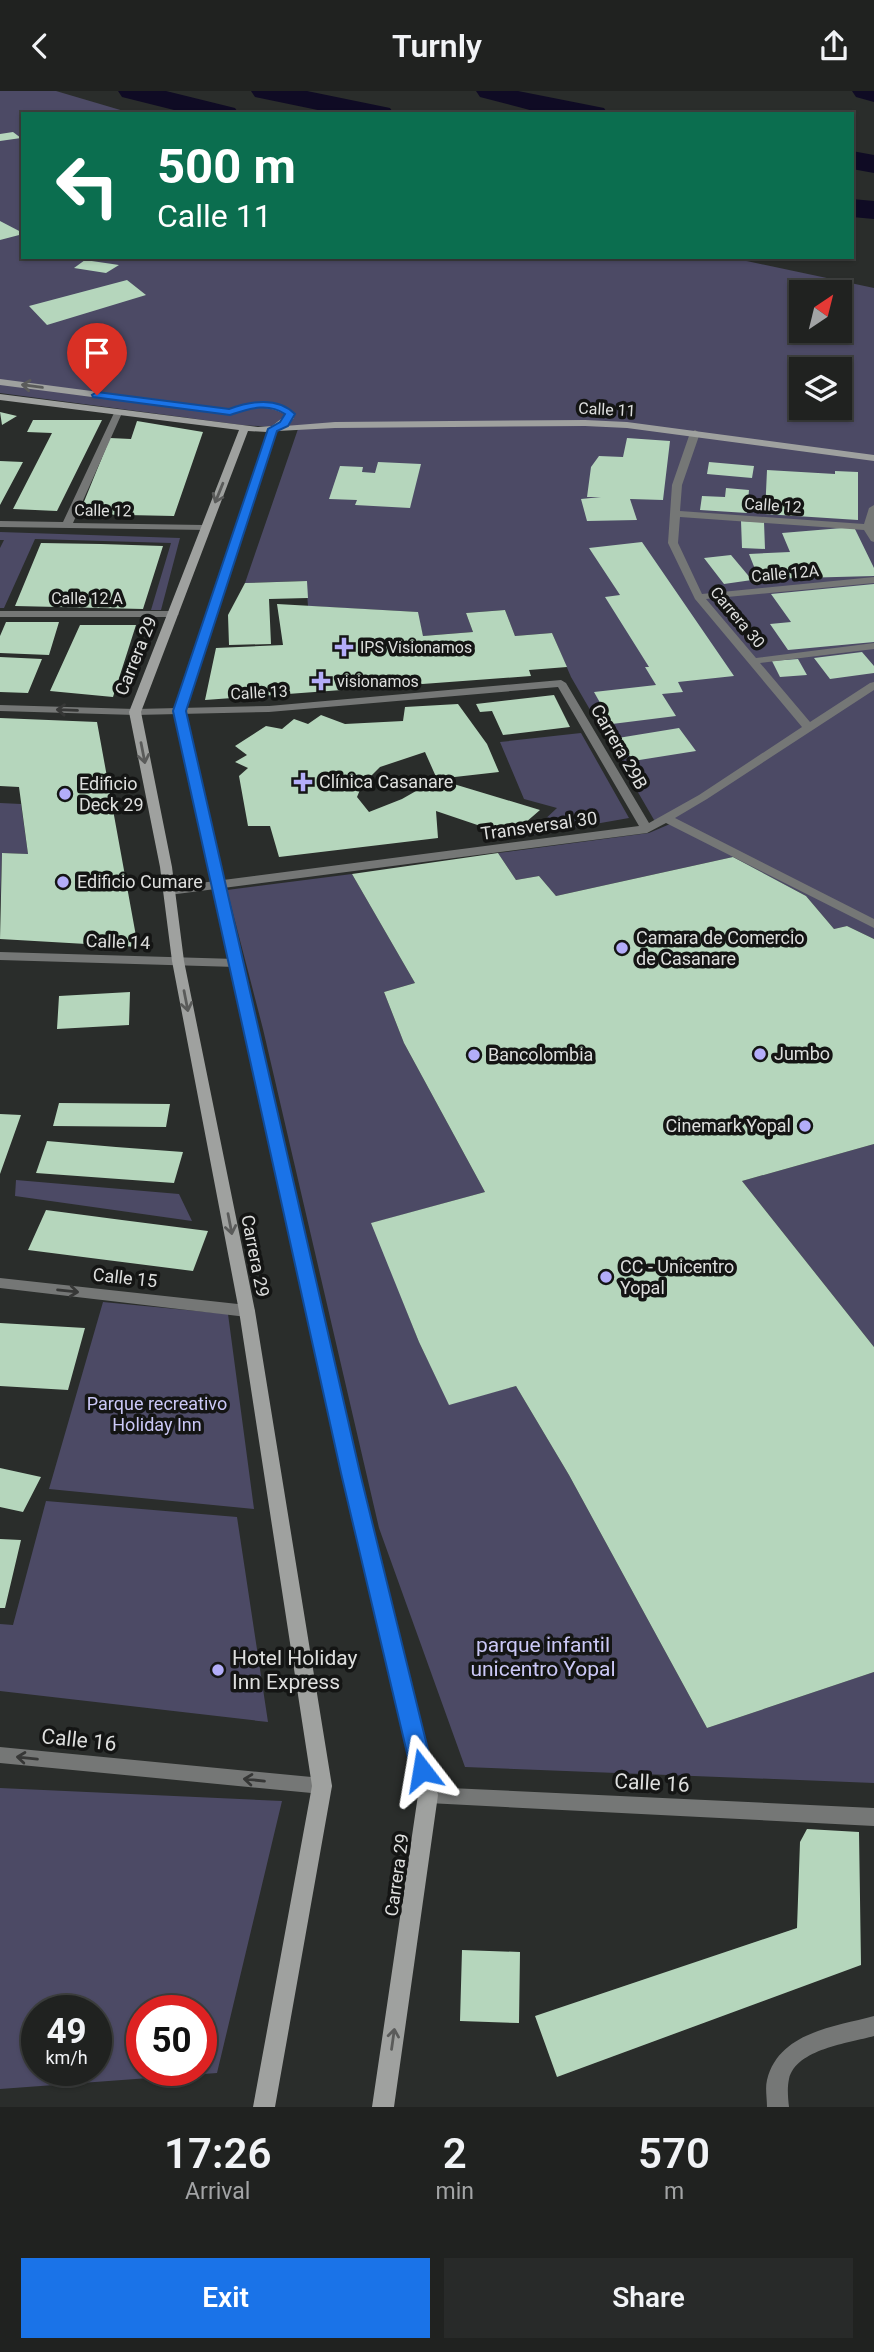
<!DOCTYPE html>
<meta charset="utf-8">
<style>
:root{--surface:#202220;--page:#282a29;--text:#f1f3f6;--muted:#a2a4a5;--line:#3d3f3e;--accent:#1a73e8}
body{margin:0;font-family:Roboto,sans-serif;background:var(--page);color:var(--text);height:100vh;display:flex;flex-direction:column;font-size:26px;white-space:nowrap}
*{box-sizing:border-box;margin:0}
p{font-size:23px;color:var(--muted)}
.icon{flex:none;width:38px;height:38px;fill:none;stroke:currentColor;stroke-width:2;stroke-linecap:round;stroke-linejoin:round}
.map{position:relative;height:2016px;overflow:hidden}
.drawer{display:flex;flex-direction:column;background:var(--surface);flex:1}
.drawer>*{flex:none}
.banner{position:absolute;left:21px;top:21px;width:833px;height:147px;border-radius:0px;box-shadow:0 2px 5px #0004,0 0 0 2px var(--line);background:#0b6e4f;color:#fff;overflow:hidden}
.needle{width:46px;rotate:35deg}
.buttons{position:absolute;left:789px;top:189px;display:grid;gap:14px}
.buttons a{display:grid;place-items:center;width:63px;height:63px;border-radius:0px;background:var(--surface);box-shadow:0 2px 5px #0004,0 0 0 2px var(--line);font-size:35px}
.speed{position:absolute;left:21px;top:1904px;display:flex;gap:14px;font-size:35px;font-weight:700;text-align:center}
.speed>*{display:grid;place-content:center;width:91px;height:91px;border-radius:50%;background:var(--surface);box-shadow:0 2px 5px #0004,0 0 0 2px var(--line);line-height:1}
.speed small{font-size:18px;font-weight:400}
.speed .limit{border:10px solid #d22;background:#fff;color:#111}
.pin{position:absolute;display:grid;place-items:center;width:60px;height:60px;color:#fff;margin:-72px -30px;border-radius:50% 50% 50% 0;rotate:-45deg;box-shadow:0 0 7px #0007}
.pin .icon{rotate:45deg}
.me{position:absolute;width:77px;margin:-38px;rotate:346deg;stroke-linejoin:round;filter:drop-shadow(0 0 5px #0008)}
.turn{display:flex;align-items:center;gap:24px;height:147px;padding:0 21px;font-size:32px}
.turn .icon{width:91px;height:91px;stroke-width:2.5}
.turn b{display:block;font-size:49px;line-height:60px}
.eta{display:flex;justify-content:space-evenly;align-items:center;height:119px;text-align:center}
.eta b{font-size:42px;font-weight:600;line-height:49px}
.primary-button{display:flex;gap:14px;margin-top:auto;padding:14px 21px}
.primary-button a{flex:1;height:80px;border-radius:0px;background:var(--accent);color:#fff;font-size:28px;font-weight:600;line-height:80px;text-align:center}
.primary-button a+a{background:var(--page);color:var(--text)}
header{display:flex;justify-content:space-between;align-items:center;height:91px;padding:0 21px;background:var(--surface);font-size:32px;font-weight:600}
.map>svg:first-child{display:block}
</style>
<header><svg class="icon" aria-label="back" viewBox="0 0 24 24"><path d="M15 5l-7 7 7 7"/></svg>Turnly<svg class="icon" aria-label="share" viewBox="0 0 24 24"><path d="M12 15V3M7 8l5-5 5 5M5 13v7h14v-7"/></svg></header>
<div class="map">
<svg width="874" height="2016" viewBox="0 0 874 2016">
<rect width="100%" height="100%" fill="#2a2d2b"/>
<path fill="#4c4a65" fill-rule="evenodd" d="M0,0H56L134,23H23V166H728L874,197V848L847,835L834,838L806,805L733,766L556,805L539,785L516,789L498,762L649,742L670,733L667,729L657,734L571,586L552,542L515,545L505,519L466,522L473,541L423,545L417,521L308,515L306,490L245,492L298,338L242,334L0,302ZM802,201H840V240H802ZM802,278H840V317H802Z
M0,441L180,447L161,519H151L171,452L35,448L4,517H0V457L4,449H0Z
M581,642L629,727L527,745L557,717L524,708L500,651Z
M0,712L21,713L28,763L2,762L0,816Z
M352,783L415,892L384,901L404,952L485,1101L372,1132L419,1251L449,1313L516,1295L569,1384L707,1637L874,1581V1692L465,1676L379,1437L263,938L227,799Z
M874,1053V1256L742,1090Z
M16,1089L179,1103L192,1130L15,1105Z
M103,1211L228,1223L254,1418L49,1398Z
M46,1410L237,1426L268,1631L0,1600V1533L13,1534Z
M0,1697L282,1710L217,1982L0,1998ZM37,1920H96V1979H37ZM142,1920H201V1979H142Z"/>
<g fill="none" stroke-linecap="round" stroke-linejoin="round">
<path fill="#0f0b24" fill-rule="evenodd" d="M118,0H166L235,17L239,23H190L122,6Z
M251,0H307L390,17L394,23H337L255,6Z
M476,0H518L604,17L608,23H545L480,6Z
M852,0H874V11L856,6Z
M852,60L874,64V82L852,78Z
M852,108L874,110V128L852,126Z"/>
</g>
<path fill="#b5d6bc" d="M13,41L21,47L0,50V43Z
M0,130L23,142V143L0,149Z
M85,169L119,174L106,182L74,177Z
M127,189L146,204L47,234L29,215Z
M0,321L17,325L2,334Z
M33,329H102L57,420L13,418L52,342L27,341Z
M137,330L203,341L174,425L79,423L110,347L131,348Z
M627,347L670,350L663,409L630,408L637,429L587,430L581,408L601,406H587L591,376L599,365L623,366Z
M0,370L23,371L0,414Z
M378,371L421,373L410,417L355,414L357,409L329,408L340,375L363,376L362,381L375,382Z
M709,371L754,375L752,387L707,383Z
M767,379L835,383V380L858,381V429L765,423Z
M726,397L749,399L747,422L700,419L702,405L725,406Z
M741,430L764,431L765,458L742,457Z
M854,436L874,477V485L759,488L749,463L790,461L782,442Z
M642,451L734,585L678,591L683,601L662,603L676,625L612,633L594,601L656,594L645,576H649L605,506L620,504L589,457Z
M41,452L101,453L163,455L143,518L15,515Z
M731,464L752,489L724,493L704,467Z
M307,490L308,507L269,508L271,553L229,554L228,524L245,492Z
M874,493V551L788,559L770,533L791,531L771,503Z
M277,513L418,521L423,545L473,541L466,522L505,519L515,545L552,542L567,576L529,579L531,585L205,609L216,557L283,554Z
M6,531H59L49,564L0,562V545Z
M80,534H136L113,606L50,600Z
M862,561L874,575V582L830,588L814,567Z
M0,566L42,568L28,602L0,601Z
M798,568L807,584L780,586L772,570Z
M554,604L570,636L503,644L492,620L480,621L476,613Z
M458,613L487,653L499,681L437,688L425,661L380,676L362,694L357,706L369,721L402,708L437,688L540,719L510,745L436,720L438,747L279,766L270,735H248L239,685L248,677L235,671L247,664L235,655L266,635L282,638L294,628L308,633L321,624L345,633L403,630L405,616Z
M0,627L97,631L138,856L0,848L2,762L28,763L19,696L0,695Z
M679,637L696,660L633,670L618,647Z
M498,762L516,789L539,785L556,805L733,766L806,805L834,838L847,835L874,848V1053L742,1090L874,1256V1581L707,1637L569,1384L516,1295L449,1314L419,1251L371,1132L485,1101L404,952L384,901L415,892L352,783Z
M130,901L129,934L57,938L59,905Z
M59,1012L170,1013L166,1036L53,1035Z
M0,1023L21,1024L0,1083Z
M47,1050L116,1056L183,1061L174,1092L36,1082Z
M46,1119L122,1129L208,1140L193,1180L28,1159Z
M0,1232L85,1237L68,1299L0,1295Z
M0,1377L41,1386L23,1421L0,1416Z
M0,1448L21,1449L5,1517H0Z
M807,1738L859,1741L861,1874L557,1986L535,1925L797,1837L800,1751Z
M462,1859L520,1861L519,1932L460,1930Z"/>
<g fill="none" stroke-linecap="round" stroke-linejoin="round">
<path fill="#757776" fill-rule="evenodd" d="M118,319L122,322L73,432L204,434L207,435V439L0,436V430L63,431L114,322Z
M695,339L700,342L682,394L680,420L864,433L869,417L874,414V451L871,450L864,439L680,426L678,452L702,503L874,486V492L706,508L756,567L874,552V558L760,572L810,631L870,592L874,591V599L707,708L675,727L874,828V837L666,732L647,742L169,804L163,800L169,796L639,735L558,596L269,621L135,624L0,620V614L135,618L269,615L561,589L566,592L649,732L699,704L802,636L695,508L668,452L672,394L690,342Z
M0,520H174L179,523L174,526H0Z
M0,861L236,868L242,872L236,876L0,869Z
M0,1187L247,1214L253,1216L255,1220L253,1224L247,1226L0,1197Z
M0,1656L322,1687L329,1689L332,1695L329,1701L322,1703L0,1672Z
M428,1696L874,1717V1735L428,1712L421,1710L418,1704L421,1698Z
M874,1925V1945C849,1952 796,1958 789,1988C787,1997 788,2007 789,2016H767C767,2007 765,1997 767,1989C779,1941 834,1936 874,1925Z"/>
<path fill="#9fa19f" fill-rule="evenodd" d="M0,288L229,318C251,309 273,308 293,321L294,327L285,335L335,331L585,329L627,331L874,364V370L627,337L585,335L335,337L277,340L186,620L359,1382L438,1704L394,2016H372L418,1704L343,1382L174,620L267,341L248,340L141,621L172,776L184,870L255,1220L332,1695L275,2016H253L312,1695L239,1220L172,870L160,776L129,621L239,339L0,309V303L258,336L272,335L286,324C266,312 250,317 230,324L0,294Z"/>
</g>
<defs><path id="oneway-shaft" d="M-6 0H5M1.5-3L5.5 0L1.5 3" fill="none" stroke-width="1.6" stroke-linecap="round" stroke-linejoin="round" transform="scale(1.75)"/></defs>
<g stroke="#5a5b5a">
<use href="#oneway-shaft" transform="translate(32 295) rotate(-172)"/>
<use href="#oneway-shaft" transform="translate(219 402) rotate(112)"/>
<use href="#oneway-shaft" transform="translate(143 662) rotate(79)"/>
<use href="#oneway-shaft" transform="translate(186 910) rotate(79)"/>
<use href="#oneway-shaft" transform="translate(230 1133) rotate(79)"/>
<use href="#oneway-shaft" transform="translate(393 1948) rotate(-82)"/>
</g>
<g stroke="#363736">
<use href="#oneway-shaft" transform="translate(67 619) rotate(-178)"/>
<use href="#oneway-shaft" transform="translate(68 1200) rotate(6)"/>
<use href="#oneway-shaft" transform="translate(27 1667) rotate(-174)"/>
<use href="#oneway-shaft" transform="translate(254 1689) rotate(-174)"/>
</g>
<path fill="#1a73e8" stroke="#114b97" stroke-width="2" d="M97,301L229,318C251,310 277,305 295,323L288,335L277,340L186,620L360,1382L433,1679L430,1686L422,1689L414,1686L411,1679L341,1382L173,620L268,338L280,331L285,323C267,311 249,318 230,324L93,306L92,304Z"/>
<g fill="#b3adf9" stroke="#141514" stroke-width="2.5">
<path d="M340.5 545.5h7v7h7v7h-7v7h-7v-7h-7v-7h7z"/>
<path d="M317.5 579.5h7v7h7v7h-7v7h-7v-7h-7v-7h7z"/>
<path d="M299.5 680.5h7v7h7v7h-7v7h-7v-7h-7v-7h7z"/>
<circle cx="65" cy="703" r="7"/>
<circle cx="63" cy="791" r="7"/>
<circle cx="622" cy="857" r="7"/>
<circle cx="760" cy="963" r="7"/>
<circle cx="474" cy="964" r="7"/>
<circle cx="805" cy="1035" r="7"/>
<circle cx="606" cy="1186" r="7"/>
<circle cx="218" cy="1579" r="7"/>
</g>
<g text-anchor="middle" stroke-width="7" stroke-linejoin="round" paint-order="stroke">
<g font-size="16" fill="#dedfde" stroke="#141514">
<text transform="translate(607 318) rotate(3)" y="6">Calle 11</text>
<text transform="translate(773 414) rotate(4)" y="6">Calle 12</text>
<text transform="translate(103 419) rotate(1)" y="6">Calle 12</text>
<text transform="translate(785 482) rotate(-5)" y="6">Calle 12A</text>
<text x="87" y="513">Calle 12 A</text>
<text transform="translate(738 526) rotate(50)" y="6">Carrera 30</text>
<text transform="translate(259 601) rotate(-3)" y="6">Calle 13</text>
</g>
<g font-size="16" fill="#dedfde" stroke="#141514" text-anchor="start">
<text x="360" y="562">IPS Visionamos</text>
<text x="337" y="596">visionamos</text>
</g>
<g font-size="18" fill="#dedfde" stroke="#141514">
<text transform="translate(136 565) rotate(-68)" y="6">Carrera 29</text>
<text transform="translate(619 656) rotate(60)" y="6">Carrera 29B</text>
<text transform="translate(539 735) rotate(-8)" y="6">Transversal 30</text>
<text transform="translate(118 851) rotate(2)" y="6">Calle 14</text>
<text transform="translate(255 1165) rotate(79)" y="6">Carrera 29</text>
<text transform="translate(125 1187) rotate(6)" y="6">Calle 15</text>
<text transform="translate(397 1784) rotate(-82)" y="6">Carrera 29</text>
</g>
<g font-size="18" fill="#dedfde" stroke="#141514" text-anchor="start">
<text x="319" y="697">Clínica Casanare</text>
<text x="79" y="699">Edificio<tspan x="79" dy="21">Deck 29</tspan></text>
<text x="77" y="797">Edificio Cumare</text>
<text x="636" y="853">Camara de Comercio<tspan x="636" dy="21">de Casanare</tspan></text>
<text x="774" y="969">Jumbo</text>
<text x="488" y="970">Bancolombia</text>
<text x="791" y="1041" text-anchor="end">Cinemark Yopal</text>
<text x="620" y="1182">CC - Unicentro<tspan x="620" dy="21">Yopal</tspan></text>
</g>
<g font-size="18" fill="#cbc8f6" stroke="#141514">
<text x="157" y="1319">Parque recreativo<tspan x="157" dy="21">Holiday Inn</tspan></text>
</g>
<g font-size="21" fill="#cbc8f6" stroke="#141514">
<text x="543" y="1561">parque infantil<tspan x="543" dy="24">unicentro Yopal</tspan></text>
</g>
<g font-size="21" fill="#dedfde" stroke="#141514" text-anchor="start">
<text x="232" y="1574">Hotel Holiday<tspan x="232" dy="24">Inn Express</tspan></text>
</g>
<g font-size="21" fill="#dedfde" stroke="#141514">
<text transform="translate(79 1649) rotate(6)" y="7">Calle 16</text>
<text transform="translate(652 1692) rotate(3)" y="7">Calle 16</text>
</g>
</g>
</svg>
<div class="buttons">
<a><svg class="needle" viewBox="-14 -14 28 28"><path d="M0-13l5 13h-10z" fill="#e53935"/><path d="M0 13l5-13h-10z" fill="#a2a4a5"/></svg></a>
<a><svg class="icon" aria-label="layers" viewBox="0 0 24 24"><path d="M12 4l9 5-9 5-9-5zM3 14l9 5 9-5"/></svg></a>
</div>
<div class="speed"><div>49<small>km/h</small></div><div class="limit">50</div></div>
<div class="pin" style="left:97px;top:304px;background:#d93025"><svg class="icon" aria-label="arrive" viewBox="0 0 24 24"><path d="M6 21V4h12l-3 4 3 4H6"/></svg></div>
<svg class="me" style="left:422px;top:1679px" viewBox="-20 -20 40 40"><path d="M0-17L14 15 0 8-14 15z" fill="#1a73e8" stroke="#fff" stroke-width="4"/></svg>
<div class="banner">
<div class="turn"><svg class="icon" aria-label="left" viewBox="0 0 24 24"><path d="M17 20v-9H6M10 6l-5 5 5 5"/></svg><div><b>500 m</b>Calle 11</div></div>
</div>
</div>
<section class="drawer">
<div class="eta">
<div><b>17:26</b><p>Arrival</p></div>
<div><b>2</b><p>min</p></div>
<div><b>570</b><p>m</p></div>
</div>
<div class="primary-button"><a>Exit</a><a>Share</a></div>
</section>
